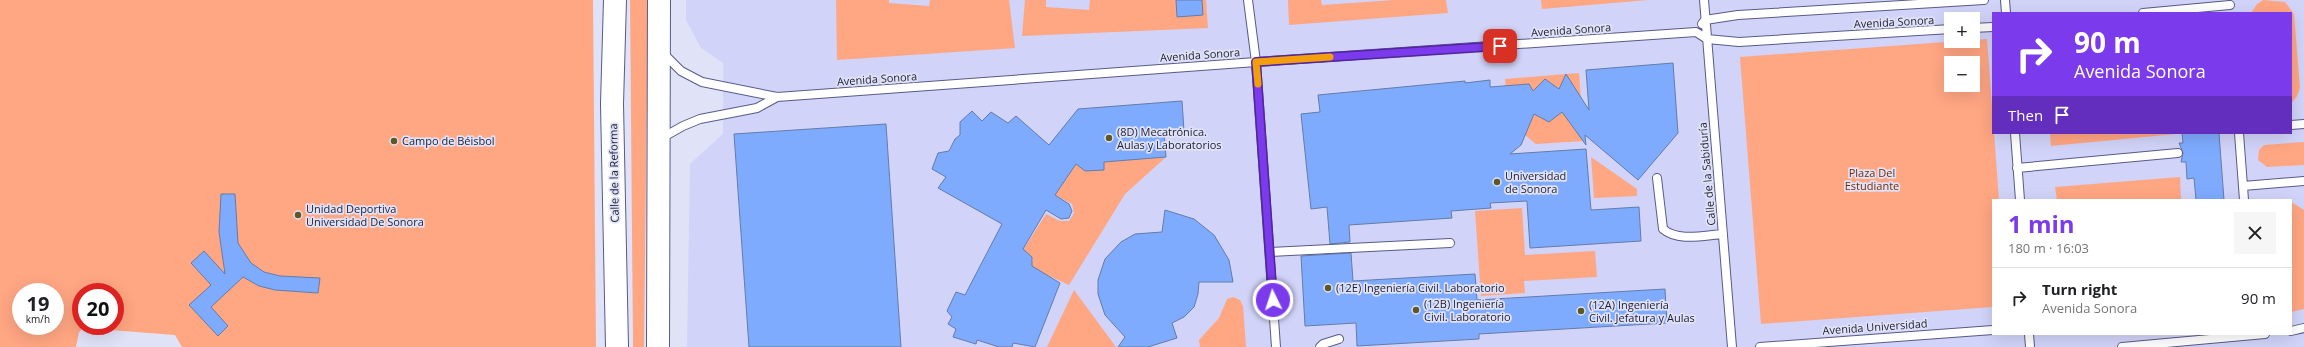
<!DOCTYPE html>
<meta charset="utf-8">
<style>
:root{--surface:#fff;--page:#f6f6f6;--text:#202124;--muted:#757577;--line:#e0e0e0;--accent:#7c3aed}
body{margin:0;font-family:"Open Sans",sans-serif;background:var(--page);color:var(--text);height:100vh;display:flex;flex-direction:column;font-size:15px;white-space:nowrap}
*{box-sizing:border-box;margin:0}
p{font-size:13px;color:var(--muted)}
.icon{flex:none;width:22px;height:22px;fill:none;stroke:currentColor;stroke-width:2;stroke-linecap:round;stroke-linejoin:round}
.map{position:relative;flex:1;overflow:hidden}
.details{position:absolute;left:1992px;top:199px;width:300px;height:136px;display:flex;flex-direction:column;background:var(--surface);border-radius:0px;box-shadow:0 4px 16px #0002}
.details>*{flex:none}
.guide{position:absolute;left:1992px;top:12px;width:300px;height:122px;border-radius:0px;box-shadow:0 4px 16px #0002;background:#7c3aed;color:#fff;overflow:hidden}
.controls{position:absolute;left:1944px;top:12px;display:grid;gap:8px}
.controls a{display:grid;place-items:center;width:36px;height:36px;border-radius:0px;background:var(--surface);box-shadow:0 4px 16px #0002;font-size:20px}
.speed{position:absolute;left:12px;top:283px;display:flex;gap:8px;font-size:20px;font-weight:700;text-align:center}
.speed>*{display:grid;place-content:center;width:52px;height:52px;border-radius:50%;background:var(--surface);box-shadow:0 4px 16px #0002;line-height:1}
.speed small{font-size:10px;font-weight:400}
.speed .limit{border:6px solid #d22;background:#fff;color:#111}
.pin{position:absolute;display:grid;place-items:center;width:34px;height:34px;color:#fff;margin:-17px;border-radius:8px;box-shadow:0 2px 6px #0006}
.me{position:absolute;width:44px;margin:-22px;rotate:356deg;stroke-linejoin:round;filter:drop-shadow(0 0 3px #0008)}
.turn{display:flex;align-items:center;gap:14px;height:84px;padding:0 16px;font-size:18px}
.turn .icon{width:52px;height:52px;stroke-width:2.5}
.turn b{display:block;font-size:28px;line-height:34px}
.then{display:flex;align-items:center;height:38px;padding:0 16px;background:#0003;gap:8px;font-size:15px}
.round{display:grid;place-items:center;flex:none;width:42px;height:42px;border-radius:0px;background:var(--page)}
.summary{display:flex;align-items:center;justify-content:space-between;height:68px;padding:0 16px}
h1{font-size:24px;font-weight:700;line-height:30px;color:var(--accent)}
ul{padding:0;list-style:none}
li{display:flex;align-items:center;gap:12px;height:60px;padding:0 16px;border-top:1px solid var(--line)}
li div{flex:1}
li b{display:block;font-size:15px}
li em{font-style:normal}
.map>svg:first-child{display:block}
</style>
<div class="map">
<svg width="2304" height="347" viewBox="0 0 2304 347">
<rect width="100%" height="100%" fill="#e0e2f8"/>
<path fill="#d1d3f8" fill-rule="evenodd" d="M686,0H2304V347H687L690,164L723,134V63L701,48L686,20ZM1993,13H2291V133H1993ZM1951,19H1973V41H1951ZM1951,63H1973V85H1951ZM1993,200H2291V334H1993Z"/>
<path fill="#ffa683" fill-rule="evenodd" d="M0,0H593L596,347H182L175,335L84,328L79,332L76,347H0ZM21,292H55V326H21ZM81,292H115V326H81Z
M630,0H648L644,347H633Z
M836,0H889V3L929,6L930,0H1009L1015,48L837,60Z
M1025,0H1046V7L1089,10L1090,0H1206L1208,28L1022,36Z
M1288,0H1321L1322,5L1394,0H1446L1448,13L1289,25Z
M1541,0H1648L1542,9Z
M2263,0L2285,2L2294,14L2300,88L2297,96L2291,104V13H2251L2257,4Z
M1987,39L1999,200H1993V307L1761,324L1740,57ZM1951,63H1973V85H1951Z
M1579,73L1584,141L1536,144L1509,122L1505,79Z
M2050,133H2176V134L2051,146Z
M2304,142V165L2267,167L2258,160L2259,150L2264,145Z
M1166,157L1125,194L1069,285L1041,272L1029,273L1033,259L1021,253L1046,214L1060,221H1069L1074,213L1072,204L1055,195L1076,164L1085,171L1104,170L1103,162Z
M1591,157L1637,189V196L1594,198Z
M2180,177L2181,200H2057L2055,187Z
M2291,202L2304,210V309L2291,312Z
M1522,208L1525,255L1595,251L1597,277L1524,281L1525,293L1481,296L1475,211Z
M1074,290L1116,347H1047Z
M1233,297L1240,300L1243,306L1246,347H1200L1199,340L1219,318L1227,299Z"/>
<path fill="#7eabfe" stroke="#647ca9" d="M1176,0H1202L1203,15L1177,17Z
M1673,63L1678,133L1638,180L1585,135L1586,145L1562,112L1549,122L1534,114L1521,145L1510,154L1586,149L1591,210L1639,207L1641,241L1530,248L1527,201L1490,203L1491,208L1451,211L1452,218L1349,225L1350,242L1330,244L1327,207L1311,209L1301,114L1320,112L1318,95L1465,81V83L1490,80V87L1529,84L1533,91L1545,79L1559,89L1566,74L1589,110L1586,70Z
M1182,101L1184,131L1164,133L1166,157L1104,162V170L1085,171L1076,164L1055,195L1069,204L1072,211L1069,218L1061,219L1046,210L1023,249L1032,257V266L1060,283L1035,347L1013,343L1012,347H999L977,340L976,344L953,337L956,329L948,324L952,317L947,311L956,292L965,295L1002,224L938,188L946,177L932,169L938,153L949,151L955,139L960,135V122L972,111L982,121L991,112L1008,123L1016,116L1049,145L1078,109Z
M886,124L901,347H749L734,134Z
M2182,133H2219L2224,200H2196L2194,178L2187,179L2186,162H2181L2183,153L2179,143H2183Z
M221,194H235L238,243L251,263L264,272L280,276L320,278L318,293L275,290L259,286L243,277L211,307L228,326L218,336L189,305L211,285L191,263L204,251L225,274L219,232Z
M1165,210L1194,219L1214,235L1229,260L1233,282H1199L1198,294L1194,307L1184,317L1172,323L1177,338L1148,347H1118L1125,337L1105,315L1098,294V280L1105,259L1121,242L1135,234L1162,232Z
M1351,253L1353,281L1475,274L1477,300L1665,289L1667,323L1479,334V339L1357,346L1356,323L1305,326L1301,256Z"/>
<g fill="none" stroke-linecap="round" stroke-linejoin="round">
<defs>
<path id="lane" d="M1248,0L1256,62L1276,347
M1704,0L1732,347
M2005,0L2006,13
M2143,13L2230,5
M1702,24L1705,20L1738,15L1984,0
M1973,28L1993,27
M663,53L681,71L702,82L777,97L1256,62L1696,32L1707,39L1739,42L1951,29
M2291,125L2304,124
M2015,133L2020,200
M2239,133L2244,200
M660,139L683,126L700,119L757,108L777,97
M2017,168L2178,153
M1657,178L1663,229C1678,242 1705,235 1723,234
M2243,186L2304,181
M1270,252L1450,243
M2291,331L2304,328
M2029,334L2030,347
M1320,347L1323,344L1339,339
M1760,347L1993,330
M2122,347L2265,334"/>
<path id="secondary" d="M615,0L612,104L617,347
M658,347L659,0"/>
</defs>
<use href="#lane" stroke="#595a89" stroke-width="10"/>
<use href="#secondary" stroke="#595a89" stroke-width="24"/>
<use href="#lane" stroke="#fff" stroke-width="8"/>
<use href="#secondary" stroke="#fff" stroke-width="22"/>
</g>
<g fill="none" stroke-linecap="round" stroke-linejoin="round">
<defs>
<path id="route" d="M1273,300L1256,62L1500,46"/>
</defs>
<use href="#route" stroke="#51269a" stroke-width="10"/>
<use href="#route" stroke="#7c3aed" stroke-width="7"/>
<path stroke="#f59e0b" stroke-width="7" d="M1258,84L1256,62L1330,57"/>
</g>
<g fill="#5d5723" stroke="#e0e2f8" stroke-width="1.5">
<circle cx="1109" cy="138" r="4"/>
<circle cx="394" cy="141" r="4"/>
<circle cx="1497" cy="182" r="4"/>
<circle cx="298" cy="215" r="4"/>
<circle cx="1328" cy="288" r="4"/>
<circle cx="1416" cy="310" r="4"/>
<circle cx="1581" cy="311" r="4"/>
</g>
<g text-anchor="middle" stroke-width="3.5" stroke-linejoin="round" paint-order="stroke">
<g font-size="11" fill="#1e1f32" stroke="#e0e2f8">
<text transform="translate(1894 22) rotate(-3)" y="4">Avenida Sonora</text>
<text transform="translate(1571 30) rotate(-4)" y="4">Avenida Sonora</text>
<text transform="translate(1200 55) rotate(-4)" y="4">Avenida Sonora</text>
<text transform="translate(877 79) rotate(-4)" y="4">Avenida Sonora</text>
<text transform="translate(614 173) rotate(-91)" y="4">Calle de la Reforma</text>
<text transform="translate(1707 174) rotate(-95)" y="4">Calle de la Sabiduría</text>
<text transform="translate(1875 327) rotate(-4)" y="4">Avenida Universidad</text>
</g>
<g font-size="11" fill="#1e1f32" stroke="#e0e2f8" text-anchor="start">
<text x="1117" y="136">(8D) Mecatrónica.<tspan x="1117" dy="13">Aulas y Laboratorios</tspan></text>
<text x="402" y="145">Campo de Béisbol</text>
<text x="1505" y="180">Universidad<tspan x="1505" dy="13">de Sonora</tspan></text>
<text x="306" y="213">Unidad Deportiva<tspan x="306" dy="13">Universidad De Sonora</tspan></text>
<text x="1336" y="292">(12E) Ingeniería Civil. Laboratorio</text>
<text x="1424" y="308">(12B) Ingeniería<tspan x="1424" dy="13">Civil. Laboratorio</tspan></text>
<text x="1589" y="309">(12A) Ingeniería<tspan x="1589" dy="13">Civil. Jefatura y Aulas</tspan></text>
</g>
<g font-size="11" fill="#772b04" stroke="#e0e2f8">
<text x="1872" y="177">Plaza Del<tspan x="1872" dy="13">Estudiante</tspan></text>
</g>
</g>
</svg>
<div class="controls">
<a>+</a>
<a>−</a>
</div>
<div class="speed"><div>19<small>km/h</small></div><div class="limit">20</div></div>
<div class="pin" style="left:1500px;top:46px;background:#d93025"><svg class="icon" aria-label="arrive" viewBox="0 0 24 24"><path d="M6 21V4h12l-3 4 3 4H6"/></svg></div>
<svg class="me" style="left:1273px;top:300px" viewBox="-20 -20 40 40"><circle r="17" fill="#7c3aed" stroke="#fff" stroke-width="3"/><path d="M0-11L8 9 0 5-8 9z" fill="#fff"/></svg>
<div class="guide">
<div class="turn"><svg class="icon" aria-label="right" viewBox="0 0 24 24"><path d="M7 20v-9h11M14 6l5 5-5 5"/></svg><div><b>90 m</b>Avenida Sonora</div></div>
<div class="then">Then<svg class="icon" aria-label="arrive" viewBox="0 0 24 24"><path d="M6 21V4h12l-3 4 3 4H6"/></svg></div>
</div>
<section class="details">
<div class="summary"><div><h1>1 min</h1><p>180 m · 16:03</p></div><a class="round"><svg class="icon" aria-label="close" viewBox="0 0 24 24"><path d="M6 6l12 12M18 6L6 18"/></svg></a></div>
<ul>
<li><svg class="icon" aria-label="right" viewBox="0 0 24 24"><path d="M7 20v-9h11M14 6l5 5-5 5"/></svg><div><b>Turn right</b><p>Avenida Sonora</p></div><em>90 m</em></li>
</ul>
</section>
</div>
